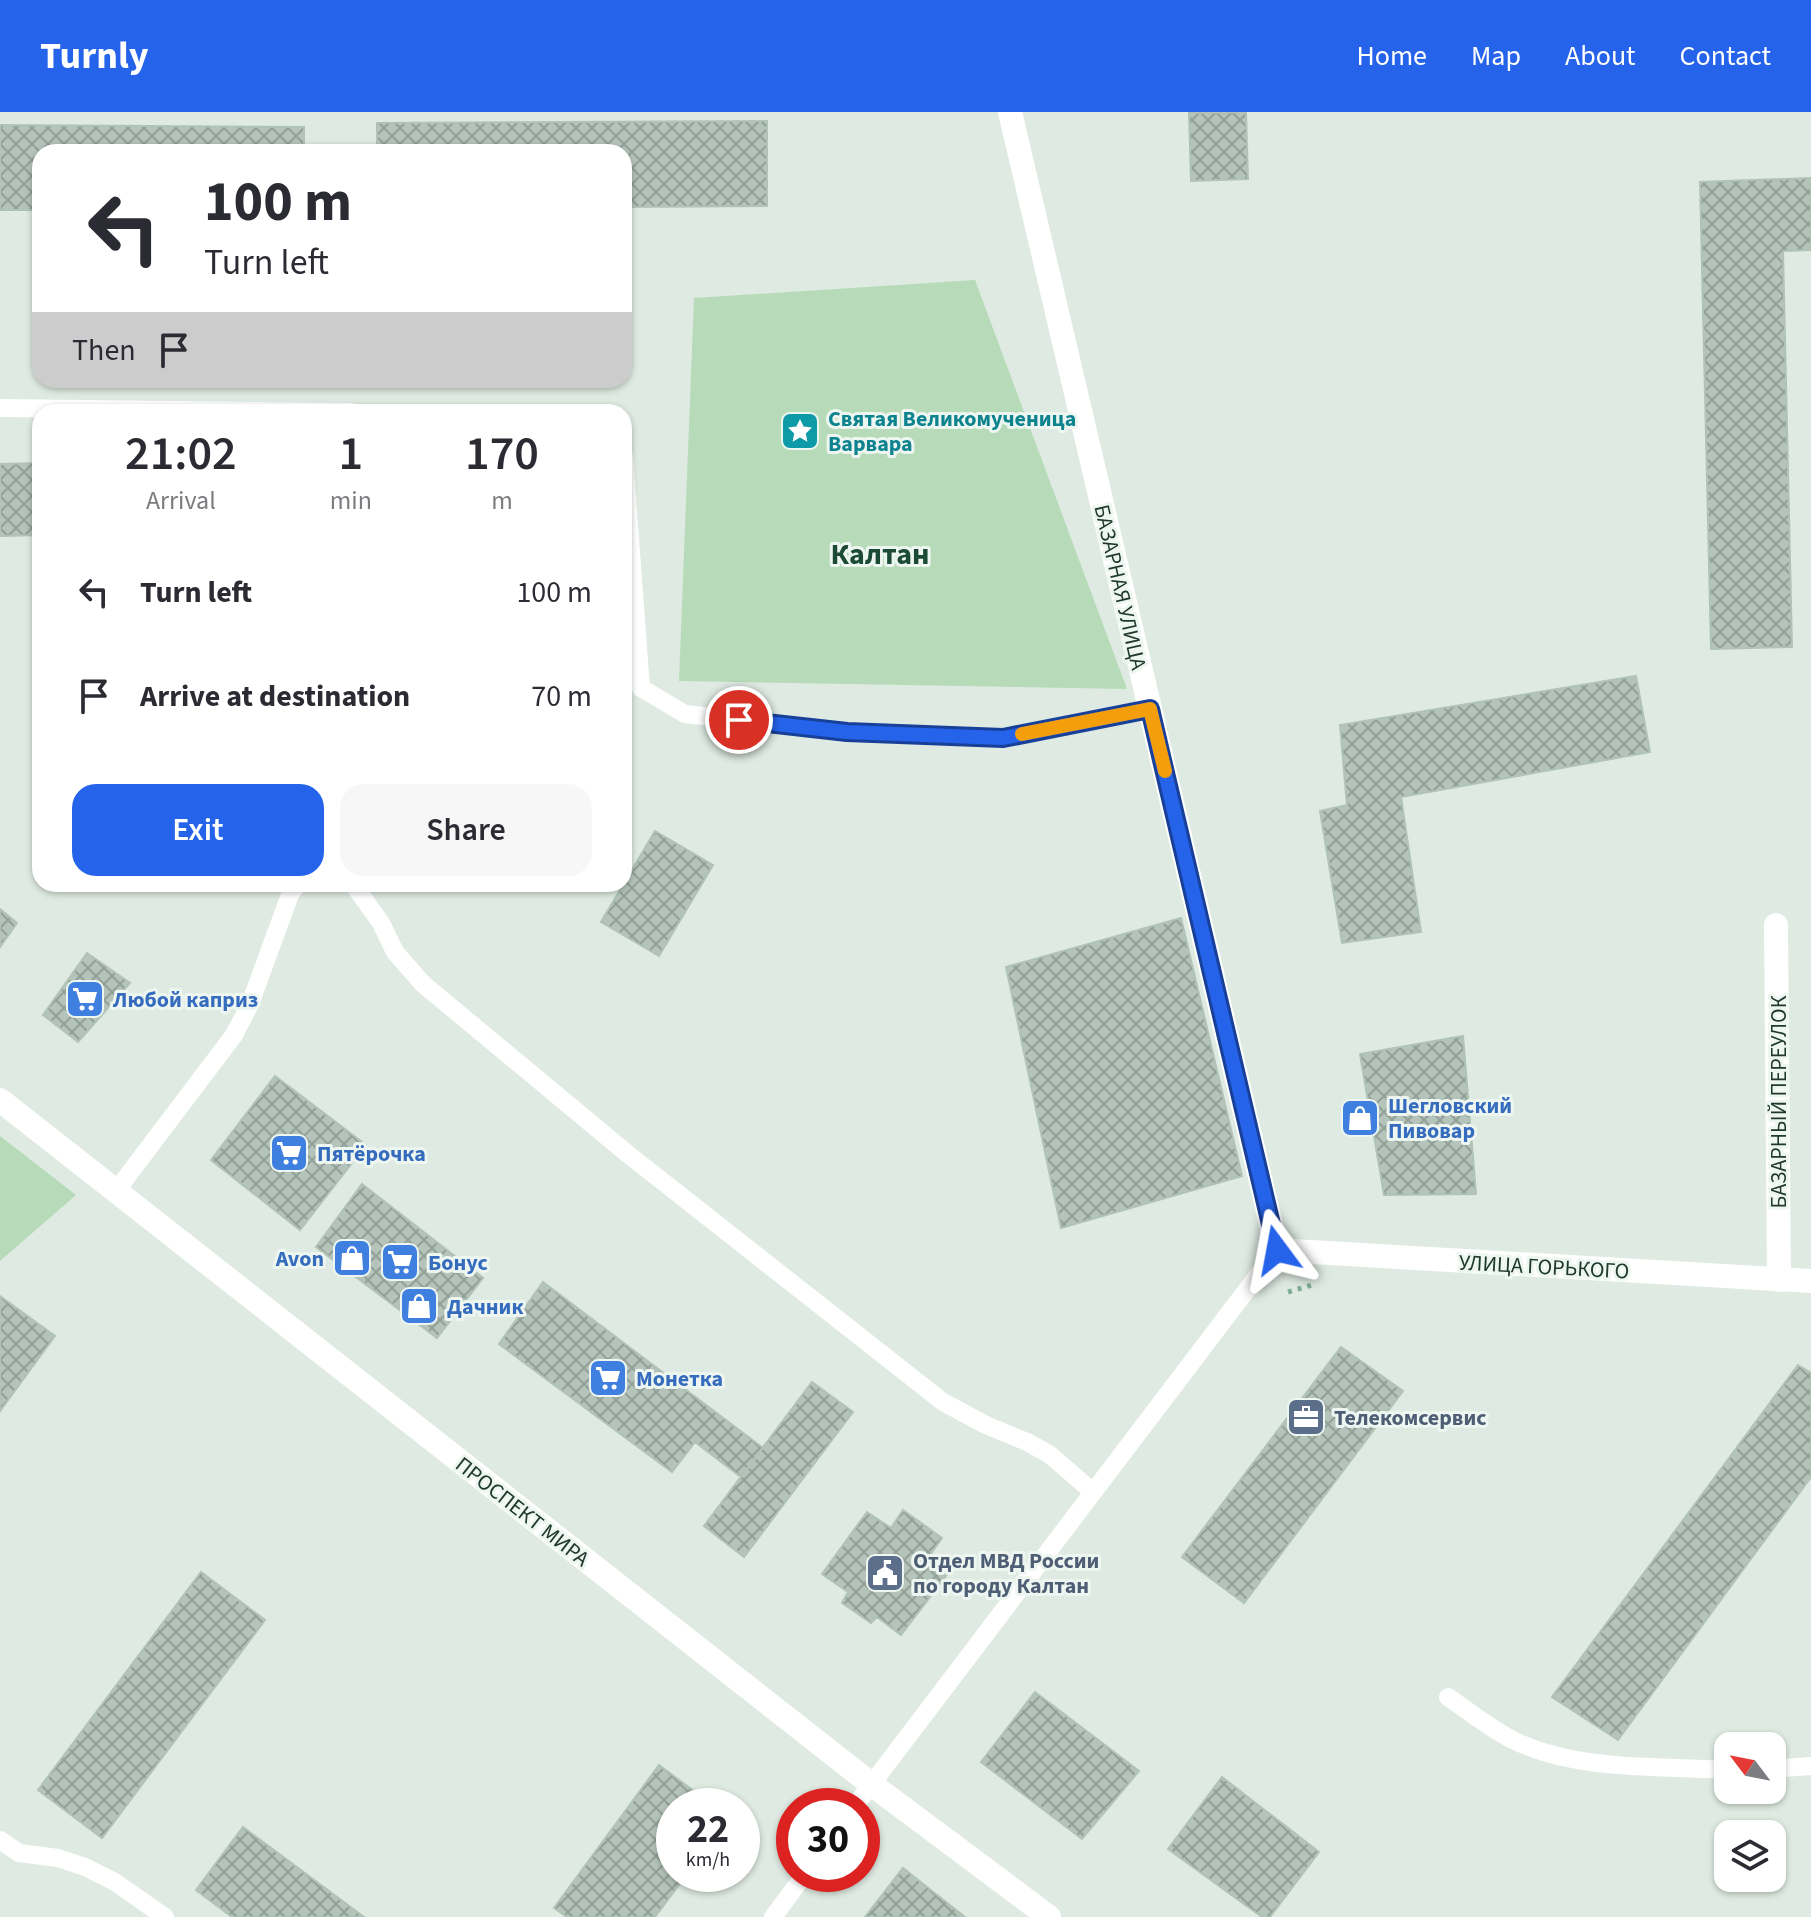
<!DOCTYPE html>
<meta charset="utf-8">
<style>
:root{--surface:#fff;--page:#f7f7f7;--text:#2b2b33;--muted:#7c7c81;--accent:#2563eb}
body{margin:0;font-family:"Source Sans 3",sans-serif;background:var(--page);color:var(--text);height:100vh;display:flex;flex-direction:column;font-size:30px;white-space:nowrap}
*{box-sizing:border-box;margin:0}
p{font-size:26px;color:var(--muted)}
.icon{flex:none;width:44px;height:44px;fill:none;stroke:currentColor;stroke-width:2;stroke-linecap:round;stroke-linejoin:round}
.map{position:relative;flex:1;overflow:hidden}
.sheet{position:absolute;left:32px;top:292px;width:600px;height:488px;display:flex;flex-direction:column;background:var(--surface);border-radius:24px;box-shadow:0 2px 6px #0004}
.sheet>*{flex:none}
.top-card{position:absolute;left:32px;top:32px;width:600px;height:244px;border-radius:24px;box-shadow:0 2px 6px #0004;background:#fff;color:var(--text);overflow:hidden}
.needle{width:52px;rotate:302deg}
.buttons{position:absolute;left:1714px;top:1620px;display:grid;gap:16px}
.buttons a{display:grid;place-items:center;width:72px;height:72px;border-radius:16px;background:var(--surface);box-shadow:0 2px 6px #0004;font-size:40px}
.speed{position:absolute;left:656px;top:1676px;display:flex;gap:16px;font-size:40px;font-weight:700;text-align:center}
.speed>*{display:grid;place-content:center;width:104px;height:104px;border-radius:50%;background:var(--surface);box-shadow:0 2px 6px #0004;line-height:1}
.speed small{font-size:20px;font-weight:400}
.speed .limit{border:12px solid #d22;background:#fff;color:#111}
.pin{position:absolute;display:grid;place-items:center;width:68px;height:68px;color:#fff;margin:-34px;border:4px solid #fff;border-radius:50%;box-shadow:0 2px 8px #0007}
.me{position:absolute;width:88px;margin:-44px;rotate:347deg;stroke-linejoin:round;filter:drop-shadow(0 0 6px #0008)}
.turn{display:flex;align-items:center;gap:28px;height:168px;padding:0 40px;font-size:36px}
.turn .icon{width:104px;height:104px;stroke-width:2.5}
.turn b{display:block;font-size:56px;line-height:68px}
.then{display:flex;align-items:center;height:76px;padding:0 40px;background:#0003;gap:16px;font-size:30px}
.eta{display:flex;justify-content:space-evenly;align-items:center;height:136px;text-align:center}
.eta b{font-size:48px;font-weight:600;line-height:56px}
.action{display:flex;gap:16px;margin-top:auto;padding:16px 40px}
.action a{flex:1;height:92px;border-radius:24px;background:var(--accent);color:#fff;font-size:32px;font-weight:600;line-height:92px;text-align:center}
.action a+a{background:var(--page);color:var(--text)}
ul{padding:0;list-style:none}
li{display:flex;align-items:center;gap:24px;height:104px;padding:0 40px}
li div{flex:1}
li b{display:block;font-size:30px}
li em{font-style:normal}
header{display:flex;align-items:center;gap:48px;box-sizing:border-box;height:112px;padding:0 40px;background:var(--accent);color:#fff}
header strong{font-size:38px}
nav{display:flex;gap:44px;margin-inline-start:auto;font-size:28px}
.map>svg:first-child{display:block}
</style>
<header>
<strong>Turnly</strong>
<nav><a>Home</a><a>Map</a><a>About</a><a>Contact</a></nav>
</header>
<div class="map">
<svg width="1811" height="1805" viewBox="0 0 1811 1805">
<defs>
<pattern id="building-cross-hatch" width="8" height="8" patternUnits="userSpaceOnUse" patternTransform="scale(2)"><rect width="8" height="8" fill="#b4c4ba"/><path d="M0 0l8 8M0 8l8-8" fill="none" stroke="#92a098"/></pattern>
</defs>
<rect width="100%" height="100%" fill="#deeae2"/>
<path fill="#b7dbb8" d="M975,168L1127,577L679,569L694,186Z
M0,1024L76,1083L0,1149Z"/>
<path fill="url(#building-cross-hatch)" stroke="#b1c3b7" stroke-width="2" d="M1246,0L1248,67L1191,69L1189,1Z
M767,9V94L624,95V40H377V11Z
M0,13L304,15V40H40V98H0Z
M1811,66V138L1783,139L1792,535L1711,537L1700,70Z
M40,351V423L0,424V352Z
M1636,564L1650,640L1401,685L1421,820L1342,831L1320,699L1347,693L1340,613Z
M655,719L713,753L659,844L601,810Z
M0,797L17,811L0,835Z
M1181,806L1242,1064L1061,1116L1006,855Z
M87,841L130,871L78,930L43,903Z
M1463,924L1476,1082L1384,1083L1360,942Z
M275,964L366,1033L300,1118L211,1048Z
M362,1072L483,1166L437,1226L316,1135Z
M543,1170L763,1336L741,1365L695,1330L672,1360L499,1232Z
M0,1184L55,1224L0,1299Z
M1341,1235L1403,1279L1244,1491L1182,1445Z
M1798,1253L1811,1261V1365L1618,1628L1552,1585Z
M812,1270L853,1300L744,1445L704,1414Z
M903,1398L942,1426L928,1446L949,1460L901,1523L877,1505L871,1511L842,1491L848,1480L822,1462L867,1400L891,1416Z
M201,1460L265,1508L102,1726L38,1678Z
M1035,1580L1139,1659L1082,1727L981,1650Z
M659,1653L714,1694H674V1762H687L655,1805H567L554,1796Z
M1222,1665L1319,1740L1270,1805H1262L1168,1737Z
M243,1715L364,1805H232L196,1778Z
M903,1756L965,1805H865Z"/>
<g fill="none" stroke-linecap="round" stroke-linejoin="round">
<path stroke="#7ead94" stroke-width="5" stroke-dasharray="4 6" stroke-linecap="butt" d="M1288,1180L1312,1173"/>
<path stroke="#fff" stroke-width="18" d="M0,296L351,300
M624,345L641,576L685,602L847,620L1003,626L1150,597
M353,772L381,811L395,840L423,872L629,1043L943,1290L986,1313L1027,1330L1049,1342L1093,1380
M116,1079L234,923L250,892L291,780L299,772
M1448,1585C1470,1600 1492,1618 1515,1629C1576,1659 1661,1654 1728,1658
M1772,1657L1811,1654
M855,1694L1277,1138
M0,1728L19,1741L58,1746L85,1755L115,1770L165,1805
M773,1805L805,1762"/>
<path stroke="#fff" stroke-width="24" d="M0,988L871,1672L1049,1805"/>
<path stroke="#fff" stroke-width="24" d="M1010,0L1277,1138L1811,1169
M1776,813L1779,1168"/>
</g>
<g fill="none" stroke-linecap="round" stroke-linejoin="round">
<defs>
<path id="route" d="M739,608L847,620L1003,626L1150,597L1277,1138"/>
</defs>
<use href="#route" stroke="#184099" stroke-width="20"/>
<use href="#route" stroke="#2563eb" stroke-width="14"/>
<path stroke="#f59e0b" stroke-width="14" d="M1022,622L1150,597L1165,659"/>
</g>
<defs>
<symbol id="sight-square" viewBox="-11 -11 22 22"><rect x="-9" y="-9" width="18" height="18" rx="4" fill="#0f9aa8" stroke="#eef6f1"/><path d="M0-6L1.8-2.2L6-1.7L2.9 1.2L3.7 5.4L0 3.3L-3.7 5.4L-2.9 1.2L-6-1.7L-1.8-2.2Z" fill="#fff"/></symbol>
<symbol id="supermarket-square" viewBox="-11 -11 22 22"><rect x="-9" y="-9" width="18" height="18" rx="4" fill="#3f7fe0" stroke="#eef6f1"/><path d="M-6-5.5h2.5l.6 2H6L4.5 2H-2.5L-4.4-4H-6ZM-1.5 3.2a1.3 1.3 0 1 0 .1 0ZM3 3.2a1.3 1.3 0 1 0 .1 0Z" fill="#fff"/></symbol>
<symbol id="shop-square" viewBox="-11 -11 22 22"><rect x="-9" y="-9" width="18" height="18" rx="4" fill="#3f7fe0" stroke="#eef6f1"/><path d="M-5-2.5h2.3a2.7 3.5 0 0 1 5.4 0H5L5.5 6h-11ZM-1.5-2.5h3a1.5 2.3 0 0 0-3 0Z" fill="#fff"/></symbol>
<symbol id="office-square" viewBox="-11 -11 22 22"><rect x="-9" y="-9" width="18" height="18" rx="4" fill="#5c6f8a" stroke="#eef6f1"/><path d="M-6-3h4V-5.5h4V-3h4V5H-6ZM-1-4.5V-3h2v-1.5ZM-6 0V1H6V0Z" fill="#fff"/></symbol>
<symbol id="civic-square" viewBox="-11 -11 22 22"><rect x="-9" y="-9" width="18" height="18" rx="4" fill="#5c6f8a" stroke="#eef6f1"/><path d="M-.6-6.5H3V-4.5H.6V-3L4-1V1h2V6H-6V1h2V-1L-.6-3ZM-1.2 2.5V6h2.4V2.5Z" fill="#fff"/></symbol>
</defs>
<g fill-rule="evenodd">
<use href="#sight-square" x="778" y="297" width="44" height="44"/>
<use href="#supermarket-square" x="63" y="865" width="44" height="44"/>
<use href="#shop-square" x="1338" y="984" width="44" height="44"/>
<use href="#supermarket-square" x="267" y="1019" width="44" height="44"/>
<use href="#shop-square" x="330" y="1124" width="44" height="44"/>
<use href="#supermarket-square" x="378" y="1128" width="44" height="44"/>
<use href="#shop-square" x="397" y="1172" width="44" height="44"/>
<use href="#supermarket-square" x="586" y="1244" width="44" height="44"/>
<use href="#office-square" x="1284" y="1283" width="44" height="44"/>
<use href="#civic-square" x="863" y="1439" width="44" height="44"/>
</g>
<g text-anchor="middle" stroke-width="6" stroke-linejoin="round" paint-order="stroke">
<g font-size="22" font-weight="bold" fill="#0d838f" stroke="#eef6f1" text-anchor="start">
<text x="828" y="314">Святая Великомученица<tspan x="828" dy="25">Варвара</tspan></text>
</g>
<g font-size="22" fill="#20392d" stroke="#eef6f1">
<text transform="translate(1121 475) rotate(77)" y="8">БАЗАРНАЯ УЛИЦА</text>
<text transform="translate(1778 990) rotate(-90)" y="8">БАЗАРНЫЙ ПЕРЕУЛОК</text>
<text transform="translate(1544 1154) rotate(3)" y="8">УЛИЦА ГОРЬКОГО</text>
<text transform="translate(523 1399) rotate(38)" y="8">ПРОСПЕКТ МИРА</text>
</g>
<g font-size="22" font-weight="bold" fill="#366cbe" stroke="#eef6f1" text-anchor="start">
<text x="113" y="895">Любой каприз</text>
<text x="1388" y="1001">Шегловский<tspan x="1388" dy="25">Пивовар</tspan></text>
<text x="317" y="1049">Пятёрочка</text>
<text x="324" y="1154" text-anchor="end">Avon</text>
<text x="428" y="1158">Бонус</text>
<text x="447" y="1202">Дачник</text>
<text x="636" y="1274">Монетка</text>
</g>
<g font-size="22" font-weight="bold" fill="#4e5e75" stroke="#eef6f1" text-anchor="start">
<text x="1334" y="1313">Телекомсервис</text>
<text x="913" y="1456">Отдел МВД России<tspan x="913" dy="25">по городу Калтан</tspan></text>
</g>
<g font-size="30" font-weight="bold" fill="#1c4b35" stroke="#eef6f1">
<text x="880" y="452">Калтан</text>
</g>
</g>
</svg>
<div class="buttons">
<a><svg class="needle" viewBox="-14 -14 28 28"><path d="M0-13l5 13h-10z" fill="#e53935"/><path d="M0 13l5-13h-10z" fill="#7c7c81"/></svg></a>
<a><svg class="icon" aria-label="layers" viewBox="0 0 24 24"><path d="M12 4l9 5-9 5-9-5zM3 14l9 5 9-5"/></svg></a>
</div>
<div class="speed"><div>22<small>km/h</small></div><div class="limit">30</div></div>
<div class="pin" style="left:739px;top:608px;background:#d93025"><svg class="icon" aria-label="arrive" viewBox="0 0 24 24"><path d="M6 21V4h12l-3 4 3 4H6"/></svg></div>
<svg class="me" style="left:1277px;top:1138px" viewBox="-20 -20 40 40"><path d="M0-17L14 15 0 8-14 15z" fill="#2563eb" stroke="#fff" stroke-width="4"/></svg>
<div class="top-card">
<div class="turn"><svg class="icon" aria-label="left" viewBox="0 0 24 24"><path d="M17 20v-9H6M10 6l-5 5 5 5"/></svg><div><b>100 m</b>Turn left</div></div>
<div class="then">Then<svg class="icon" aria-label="arrive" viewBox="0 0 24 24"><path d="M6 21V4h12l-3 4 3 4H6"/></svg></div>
</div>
<section class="sheet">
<div class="eta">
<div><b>21:02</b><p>Arrival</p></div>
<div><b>1</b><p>min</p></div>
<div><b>170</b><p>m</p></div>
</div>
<ul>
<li><svg class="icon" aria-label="left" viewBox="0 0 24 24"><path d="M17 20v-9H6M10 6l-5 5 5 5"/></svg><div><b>Turn left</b></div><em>100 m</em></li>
<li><svg class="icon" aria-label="arrive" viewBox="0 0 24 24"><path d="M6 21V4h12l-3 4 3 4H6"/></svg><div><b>Arrive at destination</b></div><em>70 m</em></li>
</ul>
<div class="action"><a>Exit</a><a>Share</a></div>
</section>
</div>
